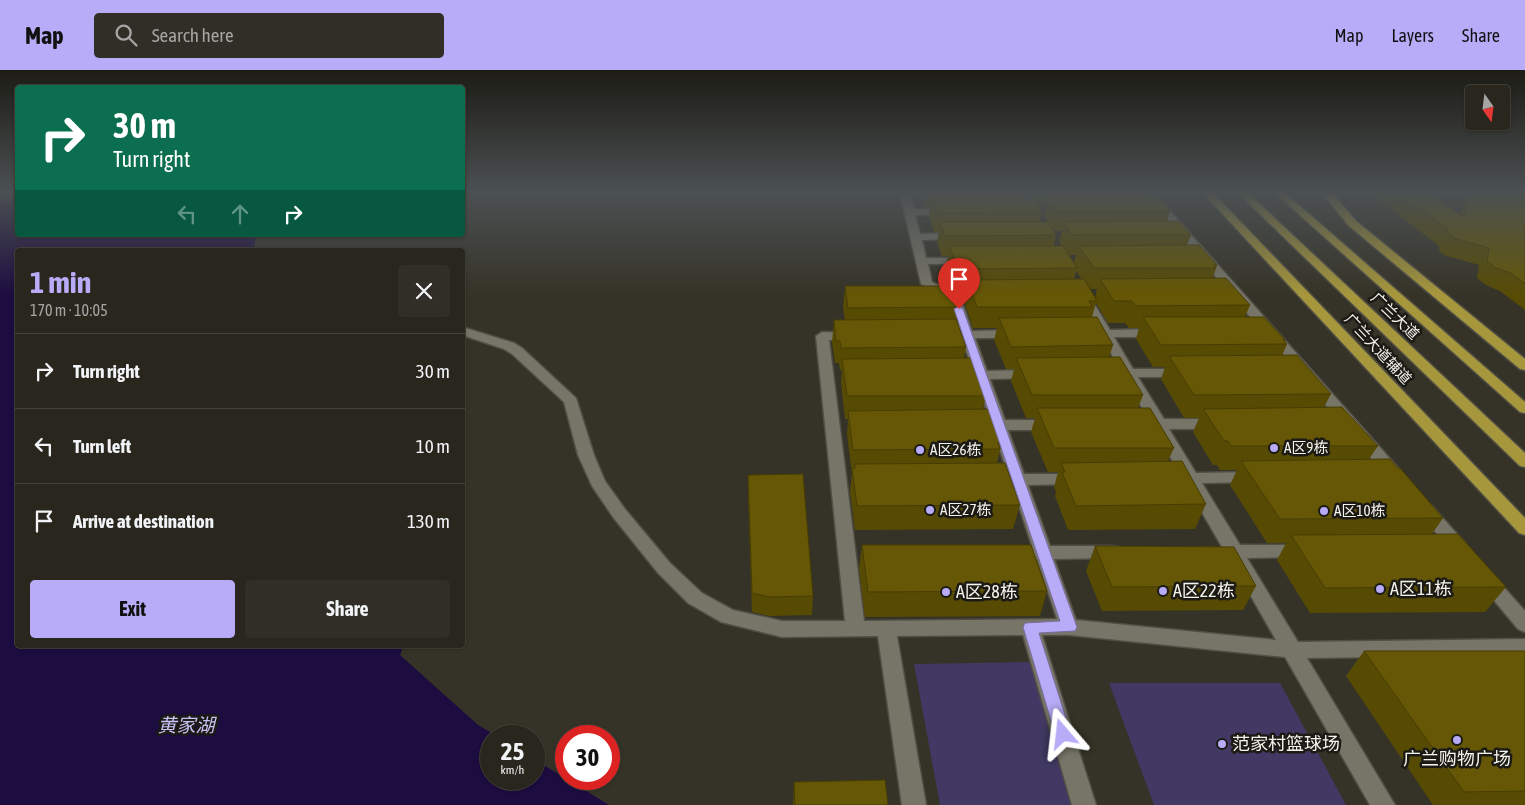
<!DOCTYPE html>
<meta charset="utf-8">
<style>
:root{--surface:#28261d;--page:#302e26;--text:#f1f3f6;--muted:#a5a5a4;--line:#44433b;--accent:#b8abf7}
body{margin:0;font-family:"Asap Condensed","Noto Sans SC",sans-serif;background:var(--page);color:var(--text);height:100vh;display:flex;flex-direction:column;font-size:19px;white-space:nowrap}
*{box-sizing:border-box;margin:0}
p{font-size:16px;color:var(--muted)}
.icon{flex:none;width:28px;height:28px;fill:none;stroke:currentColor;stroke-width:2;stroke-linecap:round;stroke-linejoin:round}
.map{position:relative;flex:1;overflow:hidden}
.details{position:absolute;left:15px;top:178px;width:450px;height:400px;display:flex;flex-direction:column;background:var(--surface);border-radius:5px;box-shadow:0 1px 4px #0004,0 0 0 1px var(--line)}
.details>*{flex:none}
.guide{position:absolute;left:15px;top:15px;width:450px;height:152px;border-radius:5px;box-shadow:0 1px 4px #0004,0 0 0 1px var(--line);background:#0b6e4f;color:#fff;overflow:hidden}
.needle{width:32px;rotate:166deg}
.buttons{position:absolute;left:1465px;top:15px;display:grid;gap:10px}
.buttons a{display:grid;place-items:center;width:45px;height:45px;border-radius:5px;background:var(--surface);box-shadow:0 1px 4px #0004,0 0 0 1px var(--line);font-size:25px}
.speed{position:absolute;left:480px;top:655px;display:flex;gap:10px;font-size:25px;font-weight:700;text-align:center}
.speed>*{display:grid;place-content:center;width:65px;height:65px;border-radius:50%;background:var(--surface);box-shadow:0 1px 4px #0004,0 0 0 1px var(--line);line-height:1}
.speed small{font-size:12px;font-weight:400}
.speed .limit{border:8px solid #d22;background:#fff;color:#111}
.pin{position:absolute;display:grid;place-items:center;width:42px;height:42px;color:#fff;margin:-51px -21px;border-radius:50% 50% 50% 0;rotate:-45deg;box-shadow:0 0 5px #0007}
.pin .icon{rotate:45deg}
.me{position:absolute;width:55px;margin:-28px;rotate:343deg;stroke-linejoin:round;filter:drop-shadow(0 0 4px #0008)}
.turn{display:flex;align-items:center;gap:18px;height:105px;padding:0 15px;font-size:22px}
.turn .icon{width:65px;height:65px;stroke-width:2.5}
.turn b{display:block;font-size:35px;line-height:42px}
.lanes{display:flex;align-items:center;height:48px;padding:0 15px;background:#0003;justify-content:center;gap:25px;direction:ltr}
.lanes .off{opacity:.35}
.round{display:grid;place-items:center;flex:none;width:52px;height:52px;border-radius:5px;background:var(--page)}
.overview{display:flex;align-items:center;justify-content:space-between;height:85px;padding:0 15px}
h1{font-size:30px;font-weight:700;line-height:38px;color:var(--accent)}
.primary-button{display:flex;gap:10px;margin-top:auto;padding:10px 15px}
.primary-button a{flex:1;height:58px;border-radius:5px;background:var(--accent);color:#111;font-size:20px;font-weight:700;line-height:58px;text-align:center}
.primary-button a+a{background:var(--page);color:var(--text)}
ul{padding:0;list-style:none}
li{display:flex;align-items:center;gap:15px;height:75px;padding:0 15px;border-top:1px solid var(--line)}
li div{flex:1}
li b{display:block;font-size:19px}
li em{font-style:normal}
header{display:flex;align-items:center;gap:30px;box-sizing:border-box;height:70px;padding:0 25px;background:var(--accent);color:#111}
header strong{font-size:24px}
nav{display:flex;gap:28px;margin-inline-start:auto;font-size:18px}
.search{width:350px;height:45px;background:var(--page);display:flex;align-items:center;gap:12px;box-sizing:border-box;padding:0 18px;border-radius:5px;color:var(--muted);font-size:19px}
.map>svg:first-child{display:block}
</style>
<header>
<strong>Map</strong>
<div class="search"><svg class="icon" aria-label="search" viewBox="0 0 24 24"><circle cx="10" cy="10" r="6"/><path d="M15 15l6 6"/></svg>Search here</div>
<nav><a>Map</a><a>Layers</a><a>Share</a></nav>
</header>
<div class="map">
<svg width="1525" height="735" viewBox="0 0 1525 735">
<rect width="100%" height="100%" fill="#353327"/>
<path fill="#413963" d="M1032,592L1073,735H940L914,594Z
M1109,613H1280L1346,735H1154Z"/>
<path fill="#1d0c40" d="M0,123H17L18,165H256L254,180H18V575H404L400,585L478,655L497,666H491V709H534V689L609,735H0Z"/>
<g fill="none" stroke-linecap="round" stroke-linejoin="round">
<defs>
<path id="minor" d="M900,123H910L914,139H948L953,142L948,145H915L920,164L957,163L962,166L957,169L922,170L926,188H966L972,191L966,194H928L932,212L960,226L972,261L1016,260L1022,264L1016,268H975L987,301L1033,300L1040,304L1033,308L990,309L1005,350H1053L1058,352L1060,355L1058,358L1053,360H1008L1024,404H1076L1082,405L1084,409L1082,413L1076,414L1028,415L1050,476H1112L1118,477L1121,482L1118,487L1112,488L1054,489L1076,550L1276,570L1229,488L1221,487L1218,482L1222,477L1185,413L1178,412L1176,408L1180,404L1154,359L1146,357L1144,354L1149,350L1124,307L1116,306L1114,303L1120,299L1102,268H1087L1081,264L1087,260H1097L1077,225L1083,221L1087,222L1110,260L1156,259L1162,263L1156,267H1114L1133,299H1183L1190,303L1183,307H1138L1164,349H1216L1221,351L1223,354L1221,357L1216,359H1169L1196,403L1254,402L1260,403L1262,407L1260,411L1254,412L1202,413L1240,475H1302L1308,476L1311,481L1308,486L1302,487L1247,488L1298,572L1525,569V585L1307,588L1395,735H1370L1285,587L1069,565H1042L1096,735H1072L1023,565L897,566L926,735H902L878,566L782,567L721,552L688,533L658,503L613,447L592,416L578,385L564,332L512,284L504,279L462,265V257L514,273L522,278L576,328L594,385L605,411L625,439L670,493L702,523L733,540L782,551H845L816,266L822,262L856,263L857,266L851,270H829L864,551L1057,549L1037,489H1015L1009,488L1006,483L1009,478L1032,476L1012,415L986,414L984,410L986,406L1008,404L993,360L971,358L969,355L971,352L990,350L976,309H959L952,305L959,301H973L962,269H942L936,265L942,261H960L949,228L921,214Z
M1144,123H1154L1400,400L1402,404L1400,408L1394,409L1388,408Z
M1426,434L1432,436L1466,474L1469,479L1466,484L1460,485L1454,484L1420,444L1418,440L1420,436Z
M1487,503L1493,505L1525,541V562L1518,559L1481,515L1478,510L1481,505Z"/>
<path id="major" d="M1203,123H1213L1525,448V465L1519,463Z
M1238,123H1248L1525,383V397L1520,396Z
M1275,123H1285L1525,332V343L1520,342Z
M1322,123H1332L1356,151L1525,289V300L1520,299L1348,155Z"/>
</defs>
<use href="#minor" stroke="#504e45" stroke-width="3"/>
<use href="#major" stroke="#504e45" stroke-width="3"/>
<use href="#minor" fill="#777568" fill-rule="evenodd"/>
<use href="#major" fill="#a7973c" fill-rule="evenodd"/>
</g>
<path fill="#574b04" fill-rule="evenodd" d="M921,123H927V124V123H1027L1026,128H1033L1030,123H1148L1147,127L1170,141L1167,151L1191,165L1187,175L1217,195L1213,208L1250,235L1245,247L1285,270V271L1287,274L1282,286L1331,324L1324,337L1378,376L1369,389L1443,448L1432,464L1506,517L1485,542L1310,543L1277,490L1286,473H1267L1230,415L1237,400H1220L1217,395H1213L1193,362L1199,348H1184L1161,309L1165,297H1153L1136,269L1139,258H1129L1125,253H1108L1096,233L1092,247L1113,275L1109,288L1143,325L1138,338L1174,378L1168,391L1206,434L1195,459L1068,460L1055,426L1056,422L1054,417L1058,402H1048L1031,362L1035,348H1026L1011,311L1014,299H1006L994,270L997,258H973L964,231L965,220L955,219L961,237L958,254L966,277L964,288L986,326L983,339L1002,372L997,393L1020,435L1013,459L855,460L850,421L852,404L847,364L848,349H845L841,312L842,300H840L839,293H835L832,272L834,250H845L843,237L845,216H953L946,196L948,186H942L937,172L939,162H934L929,147L930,137H926ZM1039,136H1046L1044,146L1048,152H1040L1042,142ZM1054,161H1062L1059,172L1062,176H1054L1056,165ZM1069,185H1076L1074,193ZM1076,201L1082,209H1074ZM1090,219H1097L1095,228Z
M1373,123H1429L1460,144L1464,132L1469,123H1525V240L1500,221L1486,215L1477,208L1479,195L1444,185L1440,182L1438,175L1372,125Z
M748,423L813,526L812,545L769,546L752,542Z
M862,475L1047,521L1040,546L865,547L859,499Z
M1095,476L1256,516L1243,540L1102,541L1086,501Z
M1364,581H1525V735H1433L1346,606Z
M794,712L888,735H793Z"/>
<path fill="#655705" stroke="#473d04" d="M1398,123H1429L1463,147L1470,123H1525V214L1511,203L1496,198L1487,191L1489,178L1454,168L1450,165L1447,158Z
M1048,127H1158L1170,141L1058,142Z
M931,128H1034L1042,142L937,143Z
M1178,151L1191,165H1072L1064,152Z
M940,152H1048L1056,165L945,166Z
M1199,175L1217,195H1214L1216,198H1094L1079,176Z
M949,176H1063L1077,198L960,199L958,198Z
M1226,208L1250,235L1136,236L1132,231H1114L1100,209Z
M1084,209L1097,231H1089L1092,237H977L967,210Z
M845,216H953L961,237L848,238Z
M1097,247L1113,275L1011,277L999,248Z
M1143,247H1264L1285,270H1283L1287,274L1161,275Z
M956,249L966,277L841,278L840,271H836L834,250Z
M1297,285L1331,324L1194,325L1169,286Z
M1120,287L1143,325H1032L1016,288Z
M970,288L974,290L986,326H847L842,289Z
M1342,337L1378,376H1231L1228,371H1224L1203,339Z
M1037,338H1150L1174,378H1054Z
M990,339L1002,372L998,373L1000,379L853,380L848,341Z
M1390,389L1398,398H1400L1443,448L1280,449L1241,391Z
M1182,391L1206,434L1076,436L1062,402H1065L1061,393Z
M1005,393L1020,435L857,436L852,398H855V394Z
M803,404L813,526L769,527L752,523L748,405Z
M1458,464L1506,517L1325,518L1291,465Z
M862,475H1031L1047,521L868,522Z
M1095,476L1234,477L1256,516L1112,517Z
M1364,581H1525V721L1464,722Z
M885,710L888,735H795L794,712Z"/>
<linearGradient id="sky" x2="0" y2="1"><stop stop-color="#1d1c15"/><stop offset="0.54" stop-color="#4b5052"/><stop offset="1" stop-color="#4b5052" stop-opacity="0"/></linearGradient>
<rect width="1525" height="226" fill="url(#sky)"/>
<path fill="#b8abf7" stroke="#786fa1" d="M959,236L963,239L1077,557L1075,561L1039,563L1071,664L1069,669L1063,671L1057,669L1055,664L1023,557L1025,553L1060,551L954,239Z"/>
<g fill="#b8abf7" stroke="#1b1a15" stroke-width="2">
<circle cx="1274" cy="378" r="5"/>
<circle cx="920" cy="380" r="5"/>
<circle cx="930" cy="440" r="5"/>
<circle cx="1324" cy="441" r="5"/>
<circle cx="1380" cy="519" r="5"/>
<circle cx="1163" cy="521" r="5"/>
<circle cx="946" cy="522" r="5"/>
<circle cx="1457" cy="670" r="5"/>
<circle cx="1222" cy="674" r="5"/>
</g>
<g text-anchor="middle" stroke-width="5" stroke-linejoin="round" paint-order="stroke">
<g font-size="15" fill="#f4f3eb" stroke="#1b1a15">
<text transform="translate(1395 246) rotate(44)" y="5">广兰大道</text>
<text transform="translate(1378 279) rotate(47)" y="5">广兰大道辅道</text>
</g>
<g font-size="15" fill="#f4f3eb" stroke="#1b1a15" text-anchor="start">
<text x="1284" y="383">A区9栋</text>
<text x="930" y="385">A区26栋</text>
<text x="940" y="445">A区27栋</text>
<text x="1334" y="446">A区10栋</text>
</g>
<g font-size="18" fill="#f4f3eb" stroke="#1b1a15" text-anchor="start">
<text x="1390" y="525">A区11栋</text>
<text x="1173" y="527">A区22栋</text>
<text x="956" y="528">A区28栋</text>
<text x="1232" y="680">范家村篮球场</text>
<text x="1457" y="695" text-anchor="middle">广兰购物广场</text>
</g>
<g font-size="19" font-style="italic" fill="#cac2f6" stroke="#1b1a15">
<text x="186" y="662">黄家湖</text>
</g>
</g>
</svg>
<div class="buttons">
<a><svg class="needle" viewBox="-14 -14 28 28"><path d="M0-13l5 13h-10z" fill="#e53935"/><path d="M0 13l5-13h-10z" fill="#a5a5a4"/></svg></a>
</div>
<div class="speed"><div>25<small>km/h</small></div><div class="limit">30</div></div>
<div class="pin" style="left:959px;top:239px;background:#d93025"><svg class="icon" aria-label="arrive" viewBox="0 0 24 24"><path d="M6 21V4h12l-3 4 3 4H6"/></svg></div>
<svg class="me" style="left:1063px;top:664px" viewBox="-20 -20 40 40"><path d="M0-17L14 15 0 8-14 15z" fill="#b8abf7" stroke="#fff" stroke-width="4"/></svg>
<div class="guide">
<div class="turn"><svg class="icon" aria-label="right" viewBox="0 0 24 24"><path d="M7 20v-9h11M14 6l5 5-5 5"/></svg><div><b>30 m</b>Turn right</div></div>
<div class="lanes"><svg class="icon off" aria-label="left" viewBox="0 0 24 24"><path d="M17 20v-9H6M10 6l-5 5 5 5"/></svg><svg class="icon off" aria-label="ahead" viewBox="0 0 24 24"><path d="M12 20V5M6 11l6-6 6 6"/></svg><svg class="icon" aria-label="right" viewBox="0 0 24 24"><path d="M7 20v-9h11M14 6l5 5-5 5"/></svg></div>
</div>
<section class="details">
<div class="overview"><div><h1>1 min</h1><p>170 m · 10:05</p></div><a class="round"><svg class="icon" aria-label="close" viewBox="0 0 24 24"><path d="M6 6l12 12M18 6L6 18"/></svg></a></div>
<ul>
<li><svg class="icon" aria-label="right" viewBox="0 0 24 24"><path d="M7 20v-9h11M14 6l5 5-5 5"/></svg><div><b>Turn right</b></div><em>30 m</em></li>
<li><svg class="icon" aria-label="left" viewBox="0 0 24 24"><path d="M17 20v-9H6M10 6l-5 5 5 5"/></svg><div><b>Turn left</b></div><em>10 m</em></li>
<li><svg class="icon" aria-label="arrive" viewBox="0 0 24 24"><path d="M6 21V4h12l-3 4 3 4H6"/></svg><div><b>Arrive at destination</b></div><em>130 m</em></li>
</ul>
<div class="primary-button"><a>Exit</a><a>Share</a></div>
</section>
</div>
